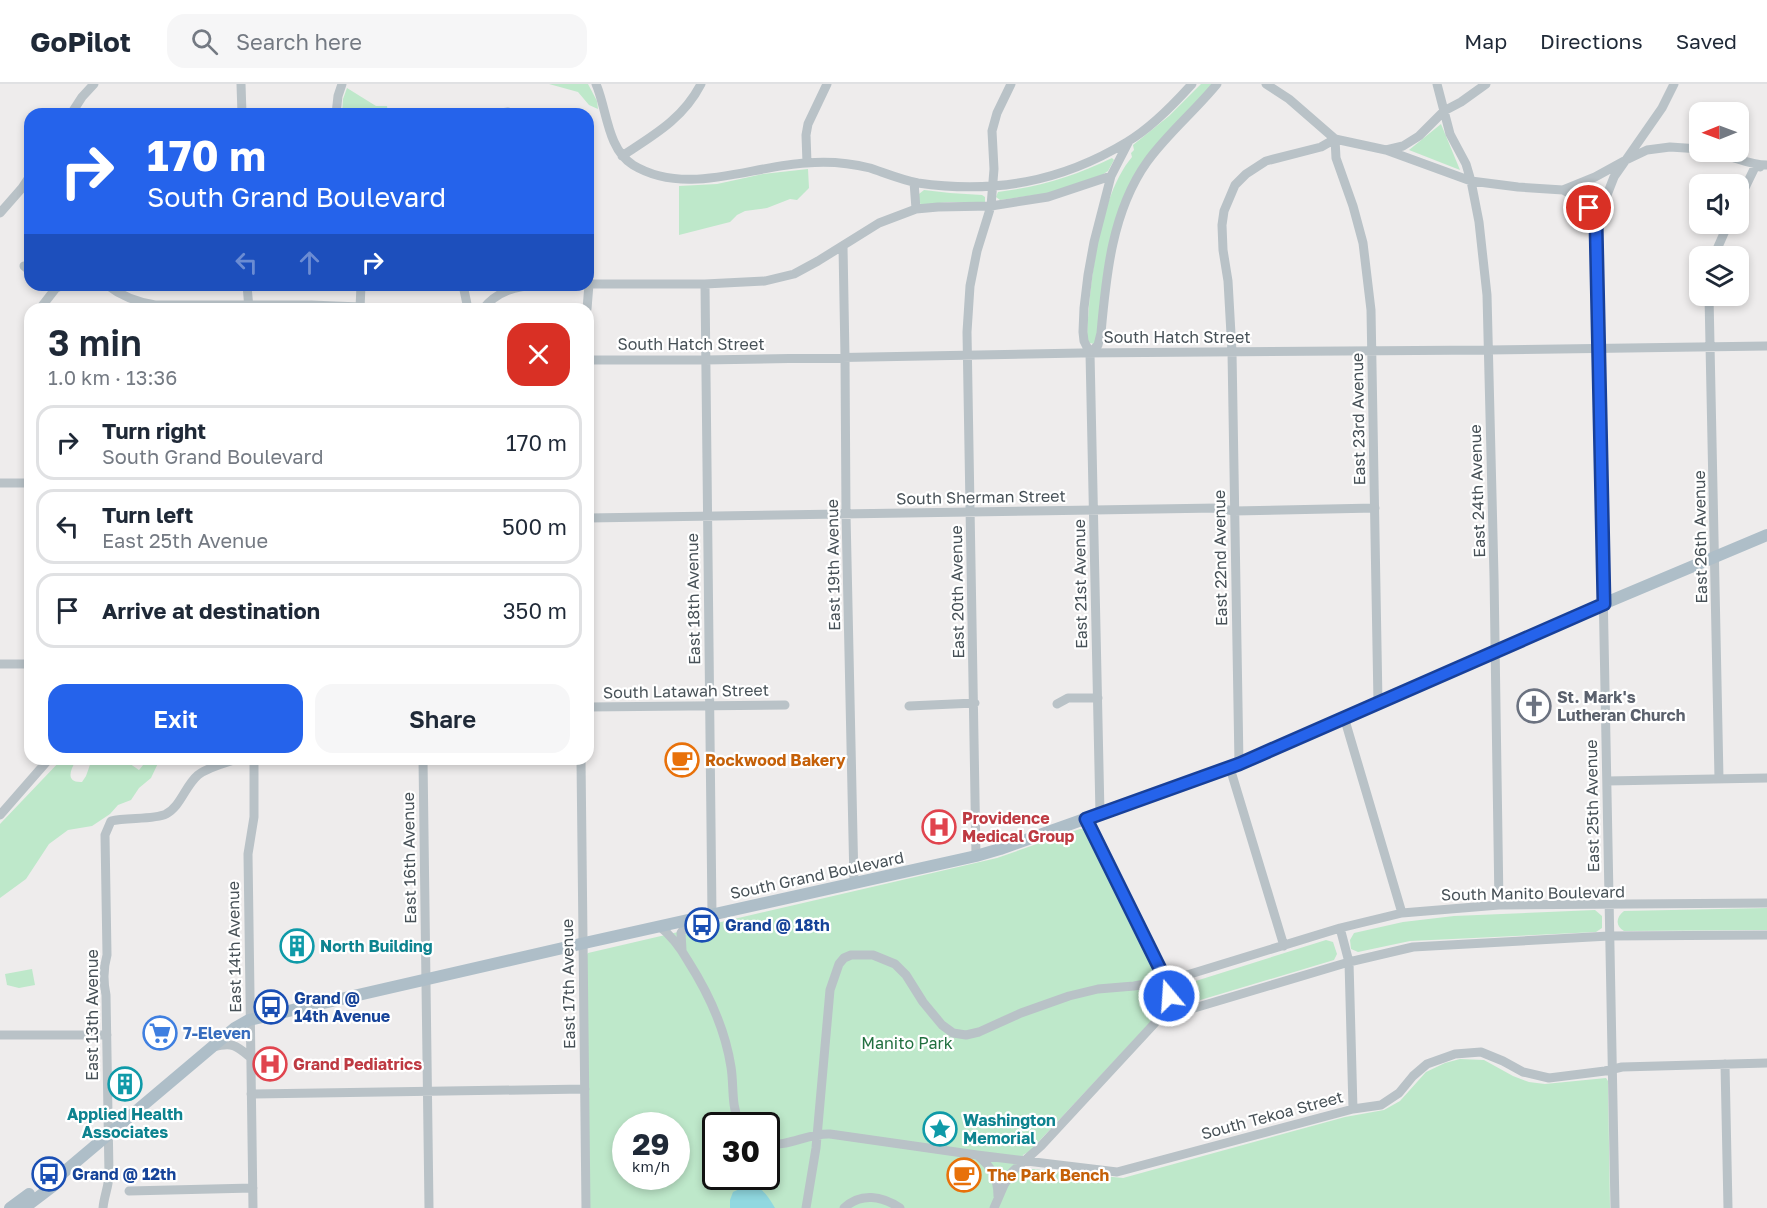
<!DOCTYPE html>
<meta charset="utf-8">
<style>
:root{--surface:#fff;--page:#f6f6f7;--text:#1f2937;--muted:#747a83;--line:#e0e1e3;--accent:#2563eb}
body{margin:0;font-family:"Golos Text",sans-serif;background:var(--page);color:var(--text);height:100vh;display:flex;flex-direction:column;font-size:22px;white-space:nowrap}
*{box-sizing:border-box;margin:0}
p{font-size:20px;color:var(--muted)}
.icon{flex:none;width:33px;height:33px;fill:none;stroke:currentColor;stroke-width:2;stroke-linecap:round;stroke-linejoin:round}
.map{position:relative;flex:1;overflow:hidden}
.sheet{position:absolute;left:24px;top:219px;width:570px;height:462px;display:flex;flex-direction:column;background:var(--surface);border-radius:18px;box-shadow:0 3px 9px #0003}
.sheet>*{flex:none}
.top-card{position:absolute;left:24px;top:24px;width:570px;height:183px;border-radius:18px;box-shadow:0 3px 9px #0003;background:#2563eb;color:#fff;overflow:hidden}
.needle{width:39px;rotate:269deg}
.fabs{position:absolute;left:1689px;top:18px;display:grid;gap:12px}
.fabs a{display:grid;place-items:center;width:60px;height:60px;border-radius:12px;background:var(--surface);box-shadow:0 3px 9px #0003;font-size:30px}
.speed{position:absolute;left:612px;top:1028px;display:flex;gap:12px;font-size:30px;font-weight:700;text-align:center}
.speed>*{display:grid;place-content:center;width:78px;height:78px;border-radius:50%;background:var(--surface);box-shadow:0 3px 9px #0003;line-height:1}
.speed small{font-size:15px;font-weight:400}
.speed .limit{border:3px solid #111;border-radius:9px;background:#fff;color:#111}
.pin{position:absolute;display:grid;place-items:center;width:51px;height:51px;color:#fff;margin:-26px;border:3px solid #fff;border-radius:50%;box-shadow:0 2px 6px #0007}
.me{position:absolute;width:66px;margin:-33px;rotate:342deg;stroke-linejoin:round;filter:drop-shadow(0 0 4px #0008)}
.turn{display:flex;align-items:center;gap:21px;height:126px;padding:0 24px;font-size:27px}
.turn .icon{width:78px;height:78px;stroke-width:2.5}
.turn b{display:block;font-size:42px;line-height:51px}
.lanes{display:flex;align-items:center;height:57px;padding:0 24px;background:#0003;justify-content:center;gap:30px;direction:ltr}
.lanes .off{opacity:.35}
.round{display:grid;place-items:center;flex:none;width:63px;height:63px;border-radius:18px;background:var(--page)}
.summary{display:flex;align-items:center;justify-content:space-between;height:102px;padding:0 24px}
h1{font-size:36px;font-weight:600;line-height:45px}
.primary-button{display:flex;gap:12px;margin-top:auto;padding:12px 24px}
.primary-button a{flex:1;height:69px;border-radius:18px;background:var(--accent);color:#fff;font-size:24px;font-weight:600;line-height:69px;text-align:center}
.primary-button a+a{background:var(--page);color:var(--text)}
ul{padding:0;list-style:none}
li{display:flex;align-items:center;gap:18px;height:75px;margin:0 12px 9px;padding:0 12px;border:3px solid var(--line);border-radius:18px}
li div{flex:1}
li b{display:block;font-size:22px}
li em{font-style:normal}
header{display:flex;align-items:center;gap:36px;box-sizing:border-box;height:84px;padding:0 30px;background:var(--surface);border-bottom:2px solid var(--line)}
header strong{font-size:28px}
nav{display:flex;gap:33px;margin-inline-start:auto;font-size:21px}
.search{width:420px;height:54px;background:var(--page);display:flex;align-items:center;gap:15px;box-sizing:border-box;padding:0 21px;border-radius:18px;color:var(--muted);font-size:22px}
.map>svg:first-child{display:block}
</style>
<header>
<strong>GoPilot</strong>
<div class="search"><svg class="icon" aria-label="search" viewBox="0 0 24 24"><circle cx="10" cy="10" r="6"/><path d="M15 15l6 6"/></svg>Search here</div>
<nav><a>Map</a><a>Directions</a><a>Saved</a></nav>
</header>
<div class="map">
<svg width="1767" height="1124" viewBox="0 0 1767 1124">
<rect width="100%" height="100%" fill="#eeecec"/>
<path fill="#bee8ca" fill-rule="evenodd" d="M549,0H588L597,17L598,25L589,21L578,8Z
M1201,0H1212L1127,107L1098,256L1094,260L1090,259L1087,255C1089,204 1098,113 1132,73L1131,69L1134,66L1133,61L1169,32Z
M347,4L376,22H387L388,30H342L343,15Z
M1441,40L1460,86L1409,66Z
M1112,74L1114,76L1108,87L1102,91L1049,109L1000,116L996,113L998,108C1039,103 1075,92 1112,74Z
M808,85L809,104L797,116L790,115L767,124L745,127L737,131L730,138L679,151V102L717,100L763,90Z
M924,106L950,109L982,111L985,113V118H949L921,121L919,117V110Z
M62,675H77C71,684 64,699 82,698L86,692L92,675H123L139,686L148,675H160L151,694L139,704L131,716L118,721L110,730L92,742L68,746L49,760L26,795L0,814V740Z
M1080,745H1084L1087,748L1124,819L1165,905L1166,915L1158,930L1030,1067L1023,1071L1022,1084L1123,1094L1345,1033L1384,1026L1400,1017L1426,988L1445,979L1460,975L1484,976L1513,992L1529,998L1545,1000L1606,994L1608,997L1610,1124H590L586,872L588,869L997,774ZM626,1041H676V1092H626ZM716,1041H766V1092H716Z
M1767,824V846L1624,847C1615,842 1616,833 1624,827Z
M1595,826L1602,832V844L1596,848L1410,857L1358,868L1351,865L1350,856L1354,849L1403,838L1454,832Z
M1326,856L1333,858L1337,870L1334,876L1187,920L1183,917L1180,907L1183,901Z
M32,885L35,901L19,904L7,901L5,890Z"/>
<path fill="#90d8e0" d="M748,1101C762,1102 768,1112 775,1124H730V1116L733,1108Z"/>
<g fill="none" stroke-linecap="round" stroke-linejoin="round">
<path stroke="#b9c2c7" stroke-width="9" d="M241,0L242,30
M596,0C607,25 607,65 633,81C686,113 750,82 806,79C827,77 850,79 870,84C885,89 902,96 918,99C994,110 1061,98 1127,58C1149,45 1175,19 1192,0
M1266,0L1289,15L1335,55L1386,66L1471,97L1518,103L1563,106L1595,93L1626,76L1647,66L1670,63L1700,65
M1437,0L1450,50L1466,80L1471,97L1479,138L1487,211L1494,492L1499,821
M71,30L82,13L94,0
M336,30L338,12L342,0
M494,30L508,28L513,30
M1335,55L1336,74L1353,122L1363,159L1371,226L1378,619
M1386,66L1403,62L1419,52L1444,27L1461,18L1486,0
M1712,68C1731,71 1748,81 1767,81
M622,72C654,51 683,35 701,0
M807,79L806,51L808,40L827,0
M914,98L916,125
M1563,106C1581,115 1587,121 1596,139
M1738,118L1756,81L1760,83
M0,129L22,104L30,92
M843,162L845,273L846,430L854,799
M1714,172L1728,140
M24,182L30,187
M588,200H705L765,197L794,190L818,177L879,139L916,125L938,123L991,122L1048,113L1111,92
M705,200L712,831
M107,201C121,212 137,218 155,221H311L360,223
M247,201L249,225
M463,201L468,225
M1709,212L1719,695
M41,225L42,222L56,204L63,201
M360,225L361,201
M483,225C497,207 516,202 538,201
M587,225L589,200
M1090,269L1098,261L1101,249C1106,192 1112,127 1147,78C1167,50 1195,27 1217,0
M588,276H705L1081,269L1488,266L1767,262
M0,399H30
M588,434L1217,424L1234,427L1375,424
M0,580H30
M1057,620L1068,614H1098
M909,622L975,619
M588,623L785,621
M1344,633L1402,829
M423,675L429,1124
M581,675L586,1124
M1239,680L1232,268L1228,197L1223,166L1222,141L1224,127L1235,101L1246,90L1266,77L1321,63L1335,55
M1230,684L1284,862
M1607,697L1767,694
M1100,730L1090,269L1084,257L1083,248L1084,224L1088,191L1094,158L1111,92L1129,57
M0,731L49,675
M976,772L967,248L970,202L977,167L991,122L994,85L992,47L997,29L1011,0
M659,842C672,852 680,863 688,877C709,910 725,944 731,983C734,1001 731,1021 739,1038
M1340,844L1349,878L1353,1025
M682,866L681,849L690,835
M1167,921L1180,925H1191L1349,878L1413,863L1609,852L1767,851
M0,951H107
M213,963C232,958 236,961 250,973
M1725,980L1728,1124
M251,1010L585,1005
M735,1040C742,1036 748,1036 755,1041
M766,1060C789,1063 808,1049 830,1050L977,1071L1117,1088L1353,1025L1381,1021L1399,1009L1413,992L1427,980L1455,970L1481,968L1503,977L1523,988L1549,994L1605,987L1622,983L1767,979
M977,1071C991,1082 998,1094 998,1112
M129,1107L253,1104
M103,1124C104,1112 109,1102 109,1090L106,911C103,897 103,885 107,871L105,751L111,737C126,733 154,736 166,730C181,722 185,702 198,691C208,683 225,679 237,675
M253,1124L248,770L254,733V675
M806,1124L816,1064L830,906L839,880L844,874L851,871H873L895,880L906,891L923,918L942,941L953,949L966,951L979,948L1021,929L1069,912L1098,905L1134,902L1174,895L1340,844L1402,829L1499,821L1767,819
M844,1124C861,1108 882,1112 900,1124
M994,1124L1004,1101L1012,1088L1041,1062L1154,940C1166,927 1172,914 1166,897L1086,735
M1615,1124L1596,139L1614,93L1662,24L1674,0"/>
<path stroke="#aebec8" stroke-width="12" d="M10,1124L29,1110
M24,1124L53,1102L58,1093L218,958L235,944L249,936L589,858L976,772L1000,765L1239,680L1603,520L1767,451"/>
</g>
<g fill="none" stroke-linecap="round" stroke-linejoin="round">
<defs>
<path id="route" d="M1169,912L1166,897L1086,735L1239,680L1604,520L1596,139L1589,124"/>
</defs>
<use href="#route" stroke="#184099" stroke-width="15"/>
<use href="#route" stroke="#2563eb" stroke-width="10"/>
</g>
<defs>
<symbol id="church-ring" viewBox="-11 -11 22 22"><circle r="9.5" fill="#fff" stroke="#6b7280" stroke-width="1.5"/><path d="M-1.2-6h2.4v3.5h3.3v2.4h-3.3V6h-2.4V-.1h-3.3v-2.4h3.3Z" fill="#6b7280"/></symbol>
<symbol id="cafe-ring" viewBox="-11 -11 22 22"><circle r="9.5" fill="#fff" stroke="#e8710a" stroke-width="1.5"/><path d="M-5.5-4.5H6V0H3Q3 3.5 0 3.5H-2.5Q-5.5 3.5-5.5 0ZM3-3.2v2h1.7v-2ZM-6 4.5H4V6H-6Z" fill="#e8710a"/></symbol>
<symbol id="hospital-ring" viewBox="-11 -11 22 22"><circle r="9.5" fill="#fff" stroke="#e0444e" stroke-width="1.5"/><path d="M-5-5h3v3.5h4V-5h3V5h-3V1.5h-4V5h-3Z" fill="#e0444e"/></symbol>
<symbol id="bus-ring" viewBox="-11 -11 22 22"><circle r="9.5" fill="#fff" stroke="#1a4fb4" stroke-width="1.5"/><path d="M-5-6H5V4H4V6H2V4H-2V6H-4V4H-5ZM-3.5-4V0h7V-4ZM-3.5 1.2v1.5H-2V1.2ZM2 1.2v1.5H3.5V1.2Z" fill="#1a4fb4"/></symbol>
<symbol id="building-ring" viewBox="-11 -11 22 22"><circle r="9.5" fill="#fff" stroke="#0f9aa8" stroke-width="1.5"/><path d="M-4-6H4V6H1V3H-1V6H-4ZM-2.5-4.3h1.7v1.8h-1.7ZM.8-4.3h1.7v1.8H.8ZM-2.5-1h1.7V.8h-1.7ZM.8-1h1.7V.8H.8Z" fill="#0f9aa8"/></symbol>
<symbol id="supermarket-ring" viewBox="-11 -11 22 22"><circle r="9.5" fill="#fff" stroke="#3f7fe0" stroke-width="1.5"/><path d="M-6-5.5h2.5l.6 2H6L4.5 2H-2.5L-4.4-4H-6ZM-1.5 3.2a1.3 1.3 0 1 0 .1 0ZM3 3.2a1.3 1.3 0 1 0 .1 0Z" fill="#3f7fe0"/></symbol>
<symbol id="sight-ring" viewBox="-11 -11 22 22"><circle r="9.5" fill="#fff" stroke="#0f9aa8" stroke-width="1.5"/><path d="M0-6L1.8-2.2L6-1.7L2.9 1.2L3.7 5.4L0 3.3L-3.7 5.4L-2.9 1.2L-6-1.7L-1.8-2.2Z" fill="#0f9aa8"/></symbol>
</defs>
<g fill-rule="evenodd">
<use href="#church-ring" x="1515" y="603" width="38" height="38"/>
<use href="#cafe-ring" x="663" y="657" width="38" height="38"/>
<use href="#hospital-ring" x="920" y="724" width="38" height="38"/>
<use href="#bus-ring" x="683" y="822" width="38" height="38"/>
<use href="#building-ring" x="278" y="843" width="38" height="38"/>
<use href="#bus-ring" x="252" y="904" width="38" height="38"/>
<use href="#supermarket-ring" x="141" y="930" width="38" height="38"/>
<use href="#hospital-ring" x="251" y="961" width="38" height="38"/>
<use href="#building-ring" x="106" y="981" width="38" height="38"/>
<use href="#sight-ring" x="921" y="1026" width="38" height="38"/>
<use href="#bus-ring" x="30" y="1071" width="38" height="38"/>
<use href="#cafe-ring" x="945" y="1072" width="38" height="38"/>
</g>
<g text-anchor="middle" stroke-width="4.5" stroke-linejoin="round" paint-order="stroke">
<g font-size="16" fill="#475157" stroke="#fff">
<text x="1177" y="259">South Hatch Street</text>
<text x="691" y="266">South Hatch Street</text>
<text transform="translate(1358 335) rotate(-91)" y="6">East 23rd Avenue</text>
<text transform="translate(1477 407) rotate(-92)" y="6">East 24th Avenue</text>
<text transform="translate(981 413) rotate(-1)" y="6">South Sherman Street</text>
<text transform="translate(1700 453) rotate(-91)" y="6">East 26th Avenue</text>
<text transform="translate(1220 474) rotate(-91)" y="6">East 22nd Avenue</text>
<text transform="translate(833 481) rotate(-91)" y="6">East 19th Avenue</text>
<text transform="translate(1080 500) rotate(-91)" y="6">East 21st Avenue</text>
<text transform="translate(957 508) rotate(-91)" y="6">East 20th Avenue</text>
<text transform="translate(693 515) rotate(-91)" y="6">East 18th Avenue</text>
<text transform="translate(686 607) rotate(-1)" y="6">South Latawah Street</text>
<text transform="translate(1592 722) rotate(-91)" y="6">East 25th Avenue</text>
<text transform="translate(409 774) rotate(-91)" y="6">East 16th Avenue</text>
<text transform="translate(817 791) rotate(-12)" y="6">South Grand Boulevard</text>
<text transform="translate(1533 809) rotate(-1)" y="6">South Manito Boulevard</text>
<text transform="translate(234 863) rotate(-91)" y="6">East 14th Avenue</text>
<text transform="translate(568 900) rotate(-91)" y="6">East 17th Avenue</text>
<text transform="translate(92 931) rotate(-90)" y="6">East 13th Avenue</text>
<text transform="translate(1272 1031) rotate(-15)" y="6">South Tekoa Street</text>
</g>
<g font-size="16" font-weight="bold" fill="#5b616d" stroke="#fff" text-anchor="start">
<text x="1557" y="619">St. Mark's<tspan x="1557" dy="18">Lutheran Church</tspan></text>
</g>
<g font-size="16" font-weight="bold" fill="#c56008" stroke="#fff" text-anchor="start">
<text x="705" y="682">Rockwood Bakery</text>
<text x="987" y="1097">The Park Bench</text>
</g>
<g font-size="16" font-weight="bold" fill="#be3a42" stroke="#fff" text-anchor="start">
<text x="962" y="740">Providence<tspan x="962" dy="18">Medical Group</tspan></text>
<text x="293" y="986">Grand Pediatrics</text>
</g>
<g font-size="16" font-weight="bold" fill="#164399" stroke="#fff" text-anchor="start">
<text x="725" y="847">Grand @ 18th</text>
<text x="294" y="920">Grand @<tspan x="294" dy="18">14th Avenue</tspan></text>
<text x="72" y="1096">Grand @ 12th</text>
</g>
<g font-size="16" font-weight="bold" fill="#0d838f" stroke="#fff" text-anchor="start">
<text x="320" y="868">North Building</text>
<text x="125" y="1036" text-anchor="middle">Applied Health<tspan x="125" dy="18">Associates</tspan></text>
<text x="963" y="1042">Washington<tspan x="963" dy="18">Memorial</tspan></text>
</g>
<g font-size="16" font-weight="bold" fill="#366cbe" stroke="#fff" text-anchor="start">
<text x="183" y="955">7-Eleven</text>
</g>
<g font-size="16" fill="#216f3f" stroke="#fff">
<text x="907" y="965">Manito Park</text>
</g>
</g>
</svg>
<div class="fabs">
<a><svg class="needle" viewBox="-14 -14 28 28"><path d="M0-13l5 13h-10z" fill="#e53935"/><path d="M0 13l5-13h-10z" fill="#747a83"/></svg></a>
<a><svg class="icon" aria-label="sound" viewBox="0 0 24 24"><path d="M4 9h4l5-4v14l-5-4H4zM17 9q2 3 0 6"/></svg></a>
<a><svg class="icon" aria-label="layers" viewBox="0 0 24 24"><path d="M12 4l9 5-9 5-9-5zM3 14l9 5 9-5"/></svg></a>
</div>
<div class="speed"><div>29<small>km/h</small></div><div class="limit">30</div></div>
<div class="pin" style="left:1589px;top:124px;background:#d93025"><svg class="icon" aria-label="arrive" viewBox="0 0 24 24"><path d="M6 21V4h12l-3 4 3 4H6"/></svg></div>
<svg class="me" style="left:1169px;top:912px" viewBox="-20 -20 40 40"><circle r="17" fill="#2563eb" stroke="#fff" stroke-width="3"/><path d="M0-11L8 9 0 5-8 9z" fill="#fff"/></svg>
<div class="top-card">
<div class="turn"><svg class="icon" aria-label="right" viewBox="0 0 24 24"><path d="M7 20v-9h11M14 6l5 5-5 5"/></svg><div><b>170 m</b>South Grand Boulevard</div></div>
<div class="lanes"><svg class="icon off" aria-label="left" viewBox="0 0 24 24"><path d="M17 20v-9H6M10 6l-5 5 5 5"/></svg><svg class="icon off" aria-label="ahead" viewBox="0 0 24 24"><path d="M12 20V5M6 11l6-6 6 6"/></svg><svg class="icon" aria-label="right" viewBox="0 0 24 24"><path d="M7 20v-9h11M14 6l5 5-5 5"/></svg></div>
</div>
<section class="sheet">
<div class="summary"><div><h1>3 min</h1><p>1.0 km · 13:36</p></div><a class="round" style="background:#d93025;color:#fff"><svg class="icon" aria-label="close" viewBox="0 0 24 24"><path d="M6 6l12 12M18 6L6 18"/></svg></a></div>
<ul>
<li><svg class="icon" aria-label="right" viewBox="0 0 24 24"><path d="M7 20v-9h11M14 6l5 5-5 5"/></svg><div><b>Turn right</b><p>South Grand Boulevard</p></div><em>170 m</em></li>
<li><svg class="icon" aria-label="left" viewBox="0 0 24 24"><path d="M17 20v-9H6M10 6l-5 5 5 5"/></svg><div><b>Turn left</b><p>East 25th Avenue</p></div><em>500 m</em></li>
<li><svg class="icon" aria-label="arrive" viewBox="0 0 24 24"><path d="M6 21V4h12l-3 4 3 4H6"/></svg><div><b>Arrive at destination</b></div><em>350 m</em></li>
</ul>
<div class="primary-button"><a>Exit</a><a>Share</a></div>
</section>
</div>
